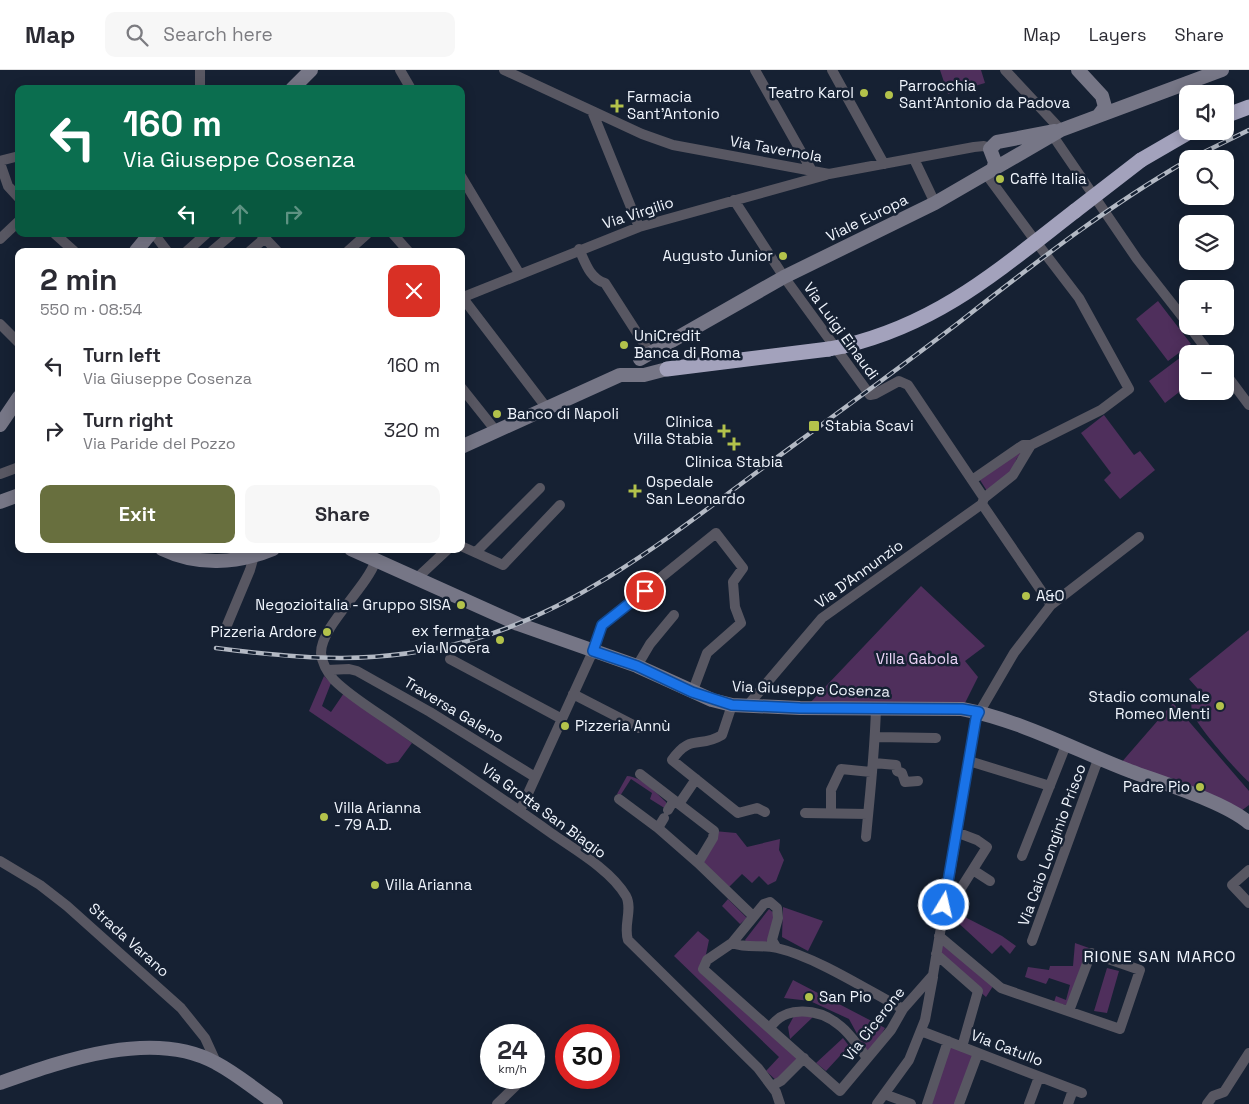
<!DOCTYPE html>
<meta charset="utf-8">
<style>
:root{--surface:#fff;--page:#f7f7f7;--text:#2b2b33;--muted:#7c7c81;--line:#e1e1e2;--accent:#686f3e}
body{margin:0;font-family:"Space Grotesk",sans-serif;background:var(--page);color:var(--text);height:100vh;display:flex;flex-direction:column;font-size:19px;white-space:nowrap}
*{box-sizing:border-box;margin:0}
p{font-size:16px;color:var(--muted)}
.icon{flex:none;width:28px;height:28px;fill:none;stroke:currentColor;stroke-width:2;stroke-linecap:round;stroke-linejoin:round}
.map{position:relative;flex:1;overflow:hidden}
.drawer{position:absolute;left:15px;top:178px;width:450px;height:305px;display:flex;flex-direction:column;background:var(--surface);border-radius:10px;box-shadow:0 2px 12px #0003}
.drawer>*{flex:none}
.hud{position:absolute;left:15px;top:15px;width:450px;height:152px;border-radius:10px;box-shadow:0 2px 12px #0003;background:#0b6e4f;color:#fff;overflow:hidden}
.tools{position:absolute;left:1179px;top:15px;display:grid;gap:10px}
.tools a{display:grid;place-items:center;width:55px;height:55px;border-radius:10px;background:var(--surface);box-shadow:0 2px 12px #0003;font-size:25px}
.speed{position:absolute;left:480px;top:954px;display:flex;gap:10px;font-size:25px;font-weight:700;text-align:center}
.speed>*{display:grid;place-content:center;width:65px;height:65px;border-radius:50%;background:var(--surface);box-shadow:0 2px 12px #0003;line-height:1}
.speed small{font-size:12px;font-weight:400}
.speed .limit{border:8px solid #d22;background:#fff;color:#111}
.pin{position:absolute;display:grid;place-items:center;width:42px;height:42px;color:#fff;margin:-21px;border:2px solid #fff;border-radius:50%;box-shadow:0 1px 5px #0007}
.me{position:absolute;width:55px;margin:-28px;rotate:9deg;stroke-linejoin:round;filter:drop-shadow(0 0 4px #0008)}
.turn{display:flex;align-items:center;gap:18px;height:105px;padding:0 25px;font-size:22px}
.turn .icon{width:65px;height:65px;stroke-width:2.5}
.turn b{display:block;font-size:35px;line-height:42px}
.lanes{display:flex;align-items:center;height:48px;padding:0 25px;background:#0003;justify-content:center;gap:25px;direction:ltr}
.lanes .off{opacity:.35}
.round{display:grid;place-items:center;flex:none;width:52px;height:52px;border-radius:10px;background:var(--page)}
.overview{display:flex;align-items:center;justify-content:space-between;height:85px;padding:0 25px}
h1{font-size:30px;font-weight:700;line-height:38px}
.button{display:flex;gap:10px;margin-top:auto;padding:10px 25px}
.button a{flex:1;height:58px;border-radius:10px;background:var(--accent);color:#fff;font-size:20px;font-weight:700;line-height:58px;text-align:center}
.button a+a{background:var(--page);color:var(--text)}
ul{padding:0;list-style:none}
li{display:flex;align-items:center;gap:15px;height:65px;padding:0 25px}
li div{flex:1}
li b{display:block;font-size:19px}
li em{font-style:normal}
header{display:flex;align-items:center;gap:30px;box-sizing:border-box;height:70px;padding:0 25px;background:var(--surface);border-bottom:1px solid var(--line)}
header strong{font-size:24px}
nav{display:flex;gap:28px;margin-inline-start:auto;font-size:18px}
.search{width:350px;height:45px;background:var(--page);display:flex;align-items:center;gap:12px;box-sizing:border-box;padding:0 18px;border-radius:10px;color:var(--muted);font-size:19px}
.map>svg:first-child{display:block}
</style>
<header>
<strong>Map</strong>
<div class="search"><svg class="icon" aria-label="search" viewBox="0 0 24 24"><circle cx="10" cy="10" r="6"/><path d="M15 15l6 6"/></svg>Search here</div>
<nav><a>Map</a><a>Layers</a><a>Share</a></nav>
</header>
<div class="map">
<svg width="1249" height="1034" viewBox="0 0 1249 1034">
<rect width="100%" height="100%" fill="#162133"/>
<path fill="#4f2f5c" d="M940,0H981L985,13L948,24Z
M1158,231L1191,274L1168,291L1136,249Z
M1189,281L1191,284H1188L1187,316L1165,333L1149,311Z
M1104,345L1134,385L1140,381L1155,400L1120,429L1104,410L1111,403L1081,363Z
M1024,378L1026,382L1017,388L1011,402L987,421L980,410Z
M921,516L985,576L965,591L978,607L962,639L809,634Z
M1249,560V712C1239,704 1194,653 1192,641C1190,632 1193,627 1198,619L1189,609Z
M324,606L331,613L322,636L331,642L344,623L412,673L398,692L387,694L309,641Z
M1173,633L1249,721V735L1237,744L1120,694Z
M627,706C642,707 655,722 666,732V739L650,729L652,723L631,709L620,726L617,724Z
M714,761L736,763L747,777L780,769L779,780L784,790L776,811L768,815L759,806L752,813L742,804L729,817L698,793Z
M949,823L958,827L957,843L1002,866L1016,876L1010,884L1001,875L992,884L953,848L945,845Z
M728,829L747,848L740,854L722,836Z
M783,837L823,851L808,881L782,867Z
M769,839L777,846L769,869L764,875H749L745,870Z
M698,861L709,870L703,899L802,986L779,1013L766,1001L779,987L674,886Z
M940,867L995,913L986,927L937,884Z
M1075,873L1089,878L1069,936L1054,932L1056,926L1066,930L1070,915L1049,908L1046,914L1025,907L1028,897L1049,900L1050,896H1073Z
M1107,898L1119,901L1107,943L1094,941Z
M793,910L885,958L869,986L849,949L810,931L784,928Z
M795,944L813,947L790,969L788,957Z
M843,968L849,976L826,1001L816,993Z
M950,975L975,985L958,1034H930Z"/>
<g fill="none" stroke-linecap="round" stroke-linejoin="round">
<path stroke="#585762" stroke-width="10" d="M400,0L411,19
M504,0L642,64L673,75L829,104L974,77L984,76L990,79
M755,0L812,101
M832,0L884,94
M1005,0L1061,60
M200,19V0
M592,41L639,157
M1053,66L1137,189L1188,254
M914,89L935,133
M0,91L19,86
M0,93L8,116L19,128
M986,104L1031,165
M461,106L519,203
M734,130L784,207L870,325L875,324L899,311L908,315L984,428
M55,164L74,181
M154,164L167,181
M261,164L277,181
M393,164L408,181
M0,169L19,151
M579,179C585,192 590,209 605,213L650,283
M187,181L206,164
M212,181L232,164
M250,181L265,168
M348,181L367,164
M462,227L546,337
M461,228L639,157L826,105
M0,254L19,273
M1189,256L1210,284
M1225,303L1249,335
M461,317L496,361
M0,404L19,397
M972,410L1023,375H1031
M984,428L1013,405L1031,375L1101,340L1129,319L1079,228L1040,177
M984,428L982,434L1051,535
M461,476L503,495L560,435
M476,482L540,418
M376,490C366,519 321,556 321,583C322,593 327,602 334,610C351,627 375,641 395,655C446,691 499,726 551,763C574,779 611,800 626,826C633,839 623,856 628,870L758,998L776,1022L780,1034
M417,508L448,479
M227,555L250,500L254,486
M450,589L562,649
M637,596L650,574L674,545
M327,600L349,599L357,601L430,642L535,707
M573,624L639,658
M732,635L722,665C699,679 691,663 672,690L738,743L757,738L765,742
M748,635L822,548L982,434
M876,667L936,668
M969,691L1050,716
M874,693L896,695L897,701L902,703L905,712L918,711
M619,729L658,758L698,793L713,768L714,761L640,704
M679,734L696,709
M668,740L674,730
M520,741L593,581L602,555L716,463L743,498L733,512L735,537L741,553L707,583L692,623
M805,743L868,744
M831,743V720L841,699L871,702
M658,758L664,748
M866,767C870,723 875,681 876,637
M1022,786L1066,675
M0,791L40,815L67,836L181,938L205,968L216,992
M698,793L753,846
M973,800L990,811
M1249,800L1232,815L1249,833
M947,820L958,823L987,777L977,770L956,762
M939,866L1001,918L1120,959L1140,900L1091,883L1069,941
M1032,871L1096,695L1101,690
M732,873L764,834L770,832L777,838L778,848L772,870L776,877
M936,884L978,921L962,977
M903,939C867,920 816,887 777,878C761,874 749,879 732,873L707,890L703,899L840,1021L891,960L903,939L933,905L976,648L1014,583L1051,535L1139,467
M770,958C785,934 820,939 839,955C850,963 859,977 867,988
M921,961L1082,1023
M772,1016L781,1011L804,988
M884,1024L911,1034
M497,1034L524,1008
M877,1034L909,990L925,950L933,907
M927,1034L948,971
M959,1034L978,983
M1029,1034L1039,1007
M1068,1034L1073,1020
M1207,1034L1213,1026L1224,1022L1249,983"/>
<path stroke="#767686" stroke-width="14" d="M1078,0L1102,26L1105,37L1099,45
M292,19L311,0
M993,100L995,92L990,79L997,72L1055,61
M136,181L150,164
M640,289L784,207L935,133L1061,60L1222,0
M0,355L19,327
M461,377L620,305H644L667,299
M0,432L19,425
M162,479C197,496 237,494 273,479
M351,479L518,554L637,596L712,630L732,635L800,638L962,639C1020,650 1075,680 1130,701C1162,713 1225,732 1249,753
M0,1013C62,991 153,958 216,993C237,1004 257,1021 276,1034"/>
<path stroke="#a3a2bc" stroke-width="15" d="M1225,46L1249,37
M1141,90L1191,61
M844,276C940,253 1000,199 1075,141
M667,299L829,279"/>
<defs>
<path id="rail" d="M1190,89L1249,60
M216,578C306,590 379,595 468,571C573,542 663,472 749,408C817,358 886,308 953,257C1030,197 1103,139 1188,90"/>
</defs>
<use href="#rail" stroke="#b3b9c4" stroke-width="4.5"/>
<use href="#rail" stroke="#162133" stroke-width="2.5" stroke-dasharray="8" stroke-linecap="butt"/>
<path stroke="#a3a2bc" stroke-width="15" d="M1075,141L1141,90
M829,279L844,276"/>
</g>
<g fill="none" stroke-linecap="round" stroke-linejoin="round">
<defs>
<path id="route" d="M645,521L602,555L593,581L637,596L692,622L732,635L800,638L962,639L979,642L976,648L944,835"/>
</defs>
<use href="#route" stroke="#114b97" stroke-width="12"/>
<use href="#route" stroke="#1a73e8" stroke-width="9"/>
</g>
<g fill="#b3c24b" stroke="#162133" stroke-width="2">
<circle cx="864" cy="23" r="5"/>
<circle cx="889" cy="25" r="5"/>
<path d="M614.5 28.5h5v5h5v5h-5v5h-5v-5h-5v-5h5z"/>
<circle cx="1000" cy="109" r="5"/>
<circle cx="783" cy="186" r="5"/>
<circle cx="624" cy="275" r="5"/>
<circle cx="497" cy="344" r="5"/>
<rect x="808" y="350" width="12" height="12" rx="2.5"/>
<path d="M721.5 353.5h5v5h5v5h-5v5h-5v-5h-5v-5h5z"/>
<path d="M731.5 366.5h5v5h5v5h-5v5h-5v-5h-5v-5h5z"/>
<path d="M632.5 413.5h5v5h5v5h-5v5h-5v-5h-5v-5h5z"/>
<circle cx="1026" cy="526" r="5"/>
<circle cx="461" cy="535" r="5"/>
<circle cx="327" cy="562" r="5"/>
<circle cx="500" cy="570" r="5"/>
<circle cx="1220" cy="636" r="5"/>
<circle cx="565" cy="656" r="5"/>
<circle cx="1200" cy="717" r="5"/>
<circle cx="324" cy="747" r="5"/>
<circle cx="375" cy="815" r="5"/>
<circle cx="809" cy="927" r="5"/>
</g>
<g text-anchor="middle" stroke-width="5" stroke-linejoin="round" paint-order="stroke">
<g font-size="15" fill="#f0f5fd" stroke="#162133" text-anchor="start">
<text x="899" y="21">Parrocchia<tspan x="899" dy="17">Sant'Antonio da Padova</tspan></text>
<text x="854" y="28" text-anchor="end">Teatro Karol</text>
<text x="627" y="32">Farmacia<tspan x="627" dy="17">Sant'Antonio</tspan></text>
<text x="1010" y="114">Caffè Italia</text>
<text x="773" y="191" text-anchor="end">Augusto Junior</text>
<text x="634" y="271">UniCredit<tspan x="634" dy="17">Banca di Roma</tspan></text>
<text x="507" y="349">Banco di Napoli</text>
<text x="713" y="357" text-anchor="end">Clinica<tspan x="713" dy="17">Villa Stabia</tspan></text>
<text x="825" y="361">Stabia Scavi</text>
<text x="734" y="397" text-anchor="middle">Clinica Stabia</text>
<text x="646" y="417">Ospedale<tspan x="646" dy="17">San Leonardo</tspan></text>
<text x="1036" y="531">A&amp;O</text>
<text x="451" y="540" text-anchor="end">Negozioitalia - Gruppo SISA</text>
<text x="490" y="566" text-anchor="end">ex fermata<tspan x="490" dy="17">via Nocera</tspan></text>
<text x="317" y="567" text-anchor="end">Pizzeria Ardore</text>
<text x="1210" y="632" text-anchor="end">Stadio comunale<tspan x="1210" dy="17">Romeo Menti</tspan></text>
<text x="575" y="661">Pizzeria Annù</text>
<text x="1190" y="722" text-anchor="end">Padre Pio</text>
<text x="334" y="743">Villa Arianna<tspan x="334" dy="17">- 79 A.D.</tspan></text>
<text x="385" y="820">Villa Arianna</text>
<text x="819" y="932">San Pio</text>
</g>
<g font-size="15" fill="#f0f5fd" stroke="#162133">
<text transform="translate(776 79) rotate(10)" y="5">Via Tavernola</text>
<text transform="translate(638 143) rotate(-18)" y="5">Via Virgilio</text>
<text transform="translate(867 148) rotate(-26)" y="5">Viale Europa</text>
<text transform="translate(841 261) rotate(54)" y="5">Via Luigi Einaudi</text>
<text transform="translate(859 504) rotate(-36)" y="5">Via D'Annunzio</text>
<text transform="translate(811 619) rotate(2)" y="5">Via Giuseppe Cosenza</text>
<text transform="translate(454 640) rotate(31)" y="5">Traversa Galeno</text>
<text transform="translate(544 741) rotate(36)" y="5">Via Grotta San Biagio</text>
<text transform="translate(1052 775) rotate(-70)" y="5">Via Caio Longinio Prisco</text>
<text transform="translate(129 870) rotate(42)" y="5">Strada Varano</text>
<text transform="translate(874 954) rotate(-52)" y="5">Via Cicerone</text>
<text transform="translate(1007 978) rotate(21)" y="5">Via Catullo</text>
</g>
<g font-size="15" fill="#edd5f8" stroke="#162133">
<text x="917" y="594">Villa Gabola</text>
</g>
<g font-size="16" letter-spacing="1" fill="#f0f5fd" stroke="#162133">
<text x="1160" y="892">RIONE SAN MARCO</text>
</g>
</g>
</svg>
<div class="tools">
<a><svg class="icon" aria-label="sound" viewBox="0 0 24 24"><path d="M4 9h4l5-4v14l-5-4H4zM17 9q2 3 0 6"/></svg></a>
<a><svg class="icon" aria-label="search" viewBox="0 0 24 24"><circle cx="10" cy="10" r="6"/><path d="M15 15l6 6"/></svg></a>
<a><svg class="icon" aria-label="layers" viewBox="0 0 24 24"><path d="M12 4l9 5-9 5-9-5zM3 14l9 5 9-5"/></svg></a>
<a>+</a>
<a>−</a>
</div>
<div class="speed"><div>24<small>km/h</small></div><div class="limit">30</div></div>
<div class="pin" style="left:645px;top:521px;background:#d93025"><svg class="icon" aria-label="arrive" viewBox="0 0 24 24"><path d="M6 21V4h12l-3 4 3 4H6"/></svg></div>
<svg class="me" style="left:944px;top:835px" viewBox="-20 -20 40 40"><circle r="17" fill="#1a73e8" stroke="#fff" stroke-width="3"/><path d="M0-11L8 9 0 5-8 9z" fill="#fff"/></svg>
<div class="hud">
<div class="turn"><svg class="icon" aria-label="left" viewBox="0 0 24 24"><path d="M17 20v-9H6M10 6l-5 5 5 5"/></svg><div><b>160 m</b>Via Giuseppe Cosenza</div></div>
<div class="lanes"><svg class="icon" aria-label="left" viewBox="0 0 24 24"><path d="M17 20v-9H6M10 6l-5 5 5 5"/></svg><svg class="icon off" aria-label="ahead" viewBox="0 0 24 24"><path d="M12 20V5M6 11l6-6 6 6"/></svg><svg class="icon off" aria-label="right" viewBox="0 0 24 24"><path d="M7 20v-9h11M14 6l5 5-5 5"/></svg></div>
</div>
<section class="drawer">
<div class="overview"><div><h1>2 min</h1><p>550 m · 08:54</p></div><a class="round" style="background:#d93025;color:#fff"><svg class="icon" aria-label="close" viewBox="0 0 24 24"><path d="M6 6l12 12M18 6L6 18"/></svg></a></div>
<ul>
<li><svg class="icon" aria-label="left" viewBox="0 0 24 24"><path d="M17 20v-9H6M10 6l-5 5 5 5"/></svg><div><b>Turn left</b><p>Via Giuseppe Cosenza</p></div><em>160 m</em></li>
<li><svg class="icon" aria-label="right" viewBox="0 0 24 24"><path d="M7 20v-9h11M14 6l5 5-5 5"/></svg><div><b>Turn right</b><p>Via Paride del Pozzo</p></div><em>320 m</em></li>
</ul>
<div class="button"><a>Exit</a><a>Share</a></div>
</section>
</div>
